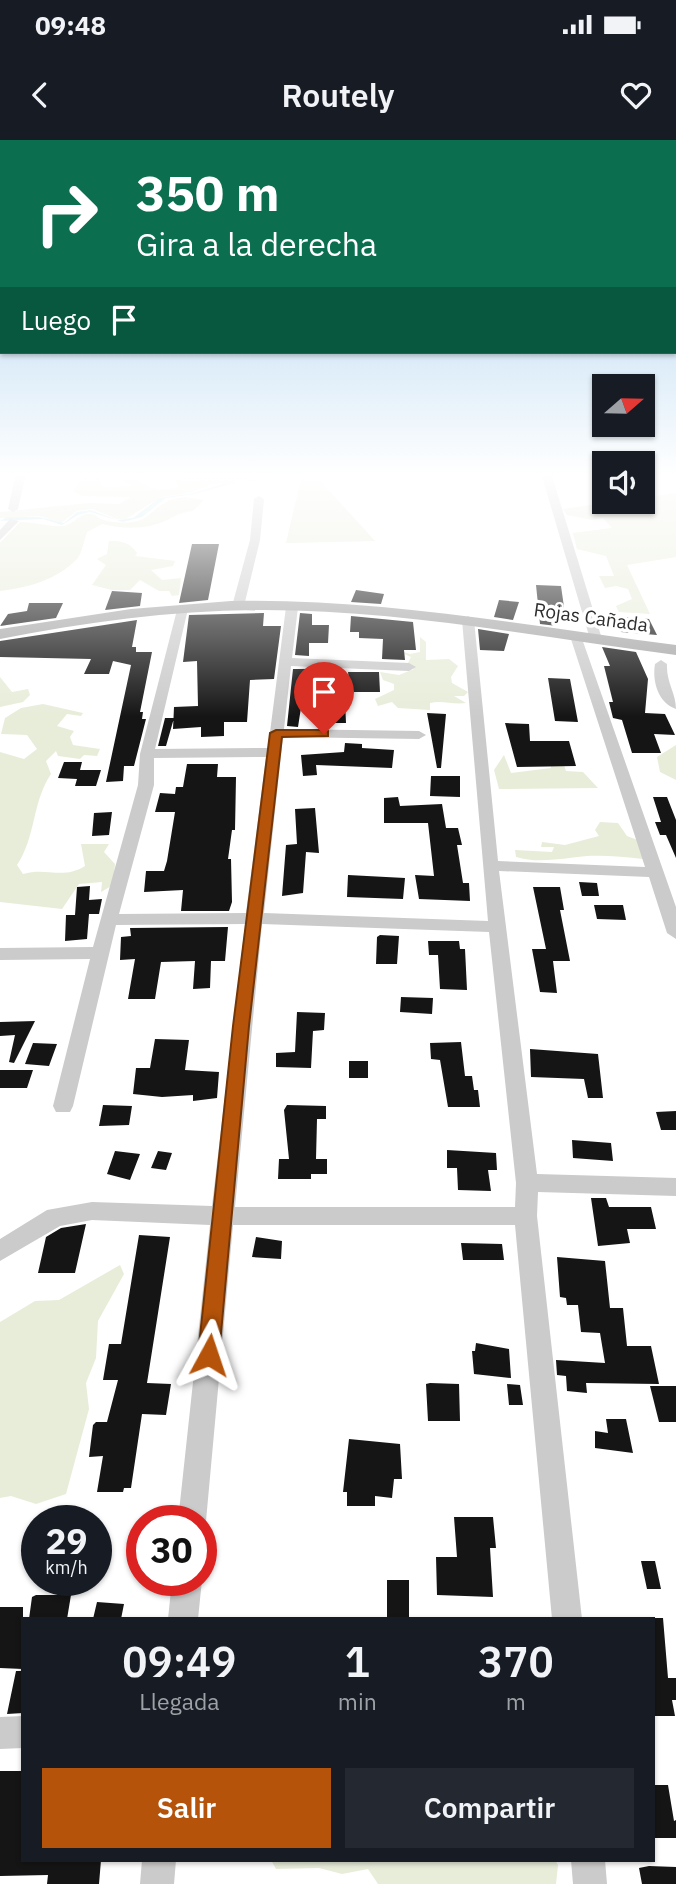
<!DOCTYPE html>
<html lang="es">
<meta charset="utf-8">
<style>
:root{--surface:#171b24;--page:#242831;--text:#f1f3f6;--muted:#9ea1a6;--accent:#b45309}
body{margin:0;font-family:"IBM Plex Sans",sans-serif;background:var(--page);color:var(--text);height:100vh;display:flex;flex-direction:column;font-size:26px;white-space:nowrap}
*{box-sizing:border-box;margin:0}
p{font-size:23px;color:var(--muted)}
.icon{flex:none;width:38px;height:38px;fill:none;stroke:currentColor;stroke-width:2;stroke-linecap:round;stroke-linejoin:round}
.map{position:relative;flex:1;overflow:hidden}
.panel{position:absolute;left:21px;top:1477px;width:634px;height:245px;display:flex;flex-direction:column;background:var(--surface);border-radius:0px;box-shadow:0 2px 5px #0004}
.panel>*{flex:none}
.guide{position:absolute;left:0px;top:0px;width:677px;height:214px;box-shadow:0 2px 5px #0004;background:#0b6e4f;color:#fff;overflow:hidden}
.needle{width:46px;rotate:70deg}
.buttons{position:absolute;left:592px;top:234px;display:grid;gap:14px}
.buttons a{display:grid;place-items:center;width:63px;height:63px;border-radius:0px;background:var(--surface);box-shadow:0 2px 5px #0004;font-size:35px}
.speed{position:absolute;left:21px;top:1365px;display:flex;gap:14px;font-size:35px;font-weight:700;text-align:center}
.speed>*{display:grid;place-content:center;width:91px;height:91px;border-radius:50%;background:var(--surface);box-shadow:0 2px 5px #0004;line-height:1}
.speed small{font-size:18px;font-weight:400}
.speed .limit{border:10px solid #d22;background:#fff;color:#111}
.pin{position:absolute;display:grid;place-items:center;width:60px;height:60px;color:#fff;margin:-72px -30px;border-radius:50% 50% 50% 0;rotate:-45deg;box-shadow:0 0 7px #0007}
.pin .icon{rotate:45deg}
.me{position:absolute;width:77px;margin:-38px;rotate:5deg;stroke-linejoin:round;filter:drop-shadow(0 0 5px #0008)}
.turn{display:flex;align-items:center;gap:24px;height:147px;padding:0 21px;font-size:32px}
.turn .icon{width:91px;height:91px;stroke-width:2.5}
.turn b{display:block;font-size:49px;line-height:60px}
.then{display:flex;align-items:center;height:66px;padding:0 21px;background:#0003;gap:14px;font-size:26px}
.eta{display:flex;justify-content:space-evenly;align-items:center;height:119px;text-align:center}
.eta b{font-size:42px;font-weight:600;line-height:49px}
.action{display:flex;gap:14px;margin-top:auto;padding:14px 21px}
.action a{flex:1;height:80px;border-radius:0px;background:var(--accent);color:#fff;font-size:28px;font-weight:600;line-height:80px;text-align:center}
.action a+a{background:var(--page);color:var(--text)}
.status{display:flex;justify-content:space-between;align-items:center;height:49px;padding:0 35px;background:var(--surface);direction:ltr}
.status svg{height:19px;fill:currentColor}
header{display:flex;justify-content:space-between;align-items:center;height:91px;padding:0 21px;background:var(--surface);font-size:32px;font-weight:600}
.map>svg:first-child{display:block}
</style>
<div class="status"><b>09:48</b><svg viewBox="0 0 49 12"><path d="M0 12V9h3v3zM5 12V6h3v6zM10 12V3h3v9zM15 12V0h3v12zM26 1h20v11H26zM47 4h2v5h-2z"/></svg></div>
<header><svg class="icon" aria-label="back" viewBox="0 0 24 24"><path d="M15 5l-7 7 7 7"/></svg>Routely<svg class="icon" aria-label="heart" viewBox="0 0 24 24"><path d="M12 20l-8-8c-3-5 5-10 8-4 3-6 11-1 8 4z"/></svg></header>
<div class="map">
<svg width="676" height="1744" viewBox="0 0 676 1744">
<rect width="100%" height="100%" fill="#fff"/>
<path fill="#e8edda" d="M129,333C146,347 155,353 178,347L176,341L181,333H309L213,344L189,353L161,357L126,379H117L92,369L77,371L61,383L40,376L0,378V372L89,363L119,364L131,357L82,356L73,351L82,339L97,335L103,347L132,346L119,338Z
M317,337L375,401L286,403L301,338Z
M676,353V417L627,425L650,474L619,472L616,466L632,459L628,449L616,446L605,448L599,436H614L606,416L577,409L573,393L612,388L603,378L592,380L567,375L563,369L610,362H642V358Z
M185,357L204,360L193,371C181,372 177,375 167,380C146,390 124,389 102,384L87,392C84,400 82,413 77,419C55,441 29,447 0,451V403L20,382C34,382 50,387 63,386C74,385 79,372 92,374C97,375 97,377 101,379C110,383 123,383 133,382C156,378 153,360 185,357Z
M109,401C122,401 129,402 137,413L135,416L175,421L173,426L151,430L162,440L181,438L179,455L172,456L169,451H159L140,440L130,450H112L92,445L106,425L97,419L107,414Z
M420,497L426,502V520L449,519L458,526L451,537L452,543L468,552L464,556H454L466,563C453,565 442,560 430,563V570L398,568L392,562L378,566L375,559L394,550V544L383,540L380,532L399,535L414,529L407,525L411,517L393,509L410,514L420,512Z
M0,537L12,552L28,549L30,555L23,562L0,567Z
M43,564L83,573L81,576L67,574L57,586L74,591L70,597L73,605L100,609L97,616L84,615L80,619L58,616L56,611L46,621L51,634C32,662 36,697 17,725L23,734C47,727 62,740 85,726L81,704H109L104,712L115,724L113,745L101,752L102,742L79,744L62,769L0,762V612L24,619L37,609L27,595L1,594L5,578L21,568Z
M676,605V640L660,632L657,617Z
M504,615L511,633L551,628L550,622H563L566,631L583,632L598,648L499,649L494,630Z
M600,682L618,683L627,696L643,702V719C625,717 605,715 587,716C563,718 539,724 516,717L515,710L552,712L554,707H541L542,702L565,705L599,696L595,690Z
M120,1125L124,1134L98,1181L96,1218L86,1243L89,1269L66,1354L36,1364L11,1356L0,1358V1182L35,1161L59,1160Z
M271,1720H555L558,1725L556,1744H378L368,1729L342,1734L319,1728L276,1729Z"/>
<path fill="#c4e6ef" d="M330,333L318,335L238,342L195,354L166,358L142,377L123,382L90,372L78,375L62,385L43,379L0,381L7,377H39L64,383L77,372L91,370L117,380L133,378L159,358L194,353L225,343Z"/>
<path fill="#151515" d="M192,404H219L208,460L179,463Z
M536,445L561,446L565,474H555L557,486L540,484Z
M356,450L384,454L381,464L351,462Z
M112,451L142,453L140,466L105,470Z
M499,460L519,462L513,480L494,477Z
M29,463H63L56,478L0,486L8,474L27,471Z
M264,473L263,486H281L274,539L250,540L247,582H224V596L201,597V587L173,589L174,567L198,566L197,521L183,522L189,475Z
M300,473L312,474V485H329L328,503H309V516L295,515Z
M351,476L413,482L416,510H404L405,520L382,519L383,499L359,498V492H350Z
M616,476L649,479L657,495L621,492Z
M137,480L132,507H136V512H152L140,572H143L142,579H146L134,626H124L123,641L106,642L131,525L113,521L109,534H84L91,519L0,517V501Z
M478,489L509,494L504,511L480,510Z
M602,507L636,512L648,539L645,573L665,574L675,595L654,594L661,613H632L622,580L613,578L609,562H613L604,526H610Z
M293,529H309V560L302,561L298,587L287,586Z
M348,532H379L380,552H351L349,561H345L346,583H330L329,547H350Z
M548,538L570,539L578,582L555,581Z
M427,573L446,574L441,628H437Z
M165,578H174L166,606H158Z
M505,583L529,584L530,601H569L576,626L517,627Z
M345,603L362,604V608L394,610L392,628L316,625L317,635L303,636L301,615L344,612Z
M64,622H82L80,630H101L96,646H75L77,639L58,638Z
M187,624H218L217,637H236L235,690H232L228,719H231L232,762L229,771H181L183,750L144,752L146,731H164L167,721L175,672H155L160,653L175,654L176,647H183Z
M431,636H460V657L430,656Z
M398,657L400,666L442,664L446,688H458L462,705H457L463,743H469L470,761L419,759L415,735L434,736L428,683H384V658Z
M653,657H667L676,680V718L666,695H660L655,682H661Z
M315,668L319,713L306,712L303,753L282,756L286,705L297,704L295,669Z
M112,672L109,695L92,696L94,673Z
M348,735L405,738L403,759L347,757Z
M579,742L597,743L599,756H582Z
M90,746L89,760L102,759L99,774H89L87,799L65,801L66,775H75L77,747Z
M533,747H560L564,770H560L570,821H553L557,853L540,852L532,809H546Z
M594,765H623L626,780L597,779Z
M228,787L225,821H211L210,848L193,849L195,821L161,822L155,859H128L135,819L120,820L121,797L131,796L130,788Z
M380,795L399,796L397,824H376L377,797Z
M428,801H459L460,809H465L467,850L440,849L438,815H429Z
M401,857L433,858L432,874L400,872Z
M297,872L325,873L324,890L313,891L311,928L276,927V913L295,912Z
M35,881L14,923L9,922L15,895L0,896V882Z
M155,899L189,900L185,930L219,932L217,958L193,961V955L162,957L133,954L136,928H150Z
M461,902L465,936H472L474,950H478L480,967H448L440,920L431,919L430,903Z
M33,903L57,904L49,926L25,924Z
M530,909L598,914L603,958H588L584,939L531,937Z
M349,921H368V938H349Z
M0,930H33L27,948H0Z
M103,965L132,966L129,985L99,986Z
M287,965L326,966V979H317L316,1019H327V1034H311V1039H278L279,1019H289L284,970Z
M676,971V990H661L656,972Z
M572,1000L611,1003L613,1021L573,1018Z
M447,1010L496,1013L497,1030H488L491,1051L458,1050L457,1028H447Z
M115,1011L140,1014L130,1040L107,1034Z
M158,1011L172,1013L166,1030L151,1028Z
M591,1058H606L609,1067H651L656,1089H627L630,1103L598,1106Z
M86,1084L75,1133H38L46,1097L61,1088Z
M139,1095L170,1097L147,1243L171,1244L166,1275L142,1274L131,1348H124L123,1352H97L103,1316L89,1317L93,1285L96,1282H107L118,1240H103L109,1204H121Z
M256,1097L282,1101L281,1119L252,1117Z
M461,1103L502,1104L504,1120H463Z
M557,1117L605,1121L610,1168H623L627,1206H651L659,1244L586,1243L587,1253L567,1251L566,1236L557,1235L556,1220L605,1223L600,1193L581,1192L578,1165H567L566,1158L560,1157Z
M476,1203L509,1209L511,1238L474,1234L472,1211H475Z
M430,1243L459,1244L460,1281H428L426,1244Z
M507,1244L520,1245L523,1265H509Z
M650,1246H676V1282H659Z
M606,1279H626L633,1313L595,1308V1291L608,1293Z
M349,1299L400,1304L402,1339H394L392,1358L375,1356V1366H347V1352H343Z
M454,1377H493L496,1408H490L493,1457L437,1455L436,1417H457Z
M641,1421H655L661,1449H647Z
M387,1440H409V1479H387Z
M36,1455H71L67,1479H29L32,1457Z
M97,1462L124,1464L121,1479H93Z
M0,1467H23V1529L0,1528Z
M653,1478H663L668,1538H676V1560H672L675,1576H653Z
M16,1531H23V1573L7,1574Z
M0,1631H23V1720H101L99,1744H47L48,1735L0,1736Z
M653,1645H668L674,1681L676,1680V1698H653Z
M649,1726L676,1727V1744H642L639,1728Z"/>
<g fill="none" stroke-linecap="round" stroke-linejoin="round">
<path fill="#cbcbcb" fill-rule="evenodd" d="M16,333H26L18,369L13,372L8,369Z
M541,333H551L602,499L600,502L590,499Z
M259,356L264,359L260,400L244,466L238,470L232,466L250,400L254,359Z
M10,379L19,381L0,400V390Z
M292,463L298,467L292,518L409,523L416,527L409,531L291,526L284,589L419,591L426,595L419,599L283,597L264,773L488,781L462,480L468,476L474,480L498,721L645,727L570,496L580,493L676,767V799L667,793L649,737L499,731L537,1034L676,1038V1056L538,1052L537,1076L582,1479H552L515,1085H233L206,1381L201,1391V1381H178L210,1085L92,1080L60,1086L0,1121V1099L47,1070L92,1062L212,1066L245,784L116,785L73,966L70,972H56L53,966L90,819L0,820V808L93,807L138,645L140,614L178,466L188,469L155,609L268,608L286,467ZM266,617L246,773L119,774L154,645V618ZM262,784L489,792L516,1043L515,1067H235Z
M661,520L667,524C666,542 676,553 676,569C658,563 652,541 655,524Z
M201,1439L202,1440L198,1479H168L172,1440Z
M23,1576V1608L0,1609V1577Z
M142,1720H176L174,1744H140Z
M571,1720H605L607,1744H573Z"/>
<path fill="#a6a6a6" fill-rule="evenodd" d="M231,461C380,458 528,486 676,505V515C539,497 402,470 264,470C175,470 87,482 0,499V489L131,469Z"/>
</g>
<linearGradient id="sky" x2="0" y2="1"><stop stop-color="#99c8eb"/><stop offset="0.58" stop-color="#fff"/><stop offset="1" stop-color="#fff" stop-opacity="0"/></linearGradient>
<rect width="676" height="577" fill="url(#sky)"/>
<path fill="#b45309" stroke="#753606" stroke-width="2" d="M324,590L328,591V596L282,597L249,886L219,1215L216,1222L209,1224L201,1222L198,1215L233,886L270,593L276,590Z"/>
<g text-anchor="middle" stroke-width="7" stroke-linejoin="round" paint-order="stroke">
<g font-size="19" fill="#2e2e2e" stroke="#fff">
<text transform="translate(591 477) rotate(8)" y="7">Rojas Cañada</text>
</g>
</g>
</svg>
<div class="buttons">
<a><svg class="needle" viewBox="-14 -14 28 28"><path d="M0-13l5 13h-10z" fill="#e53935"/><path d="M0 13l5-13h-10z" fill="#9ea1a6"/></svg></a>
<a><svg class="icon" aria-label="sound" viewBox="0 0 24 24"><path d="M4 9h4l5-4v14l-5-4H4zM17 9q2 3 0 6"/></svg></a>
</div>
<div class="speed"><div>29<small>km/h</small></div><div class="limit">30</div></div>
<div class="pin" style="left:324px;top:594px;background:#d93025"><svg class="icon" aria-label="arrive" viewBox="0 0 24 24"><path d="M6 21V4h12l-3 4 3 4H6"/></svg></div>
<svg class="me" style="left:209px;top:1215px" viewBox="-20 -20 40 40"><path d="M0-17L14 15 0 8-14 15z" fill="#b45309" stroke="#fff" stroke-width="4"/></svg>
<div class="guide">
<div class="turn"><svg class="icon" aria-label="right" viewBox="0 0 24 24"><path d="M7 20v-9h11M14 6l5 5-5 5"/></svg><div><b>350 m</b>Gira a la derecha</div></div>
<div class="then">Luego<svg class="icon" aria-label="arrive" viewBox="0 0 24 24"><path d="M6 21V4h12l-3 4 3 4H6"/></svg></div>
</div>
<section class="panel">
<div class="eta">
<div><b>09:49</b><p>Llegada</p></div>
<div><b>1</b><p>min</p></div>
<div><b>370</b><p>m</p></div>
</div>
<div class="action"><a>Salir</a><a>Compartir</a></div>
</section>
</div>
